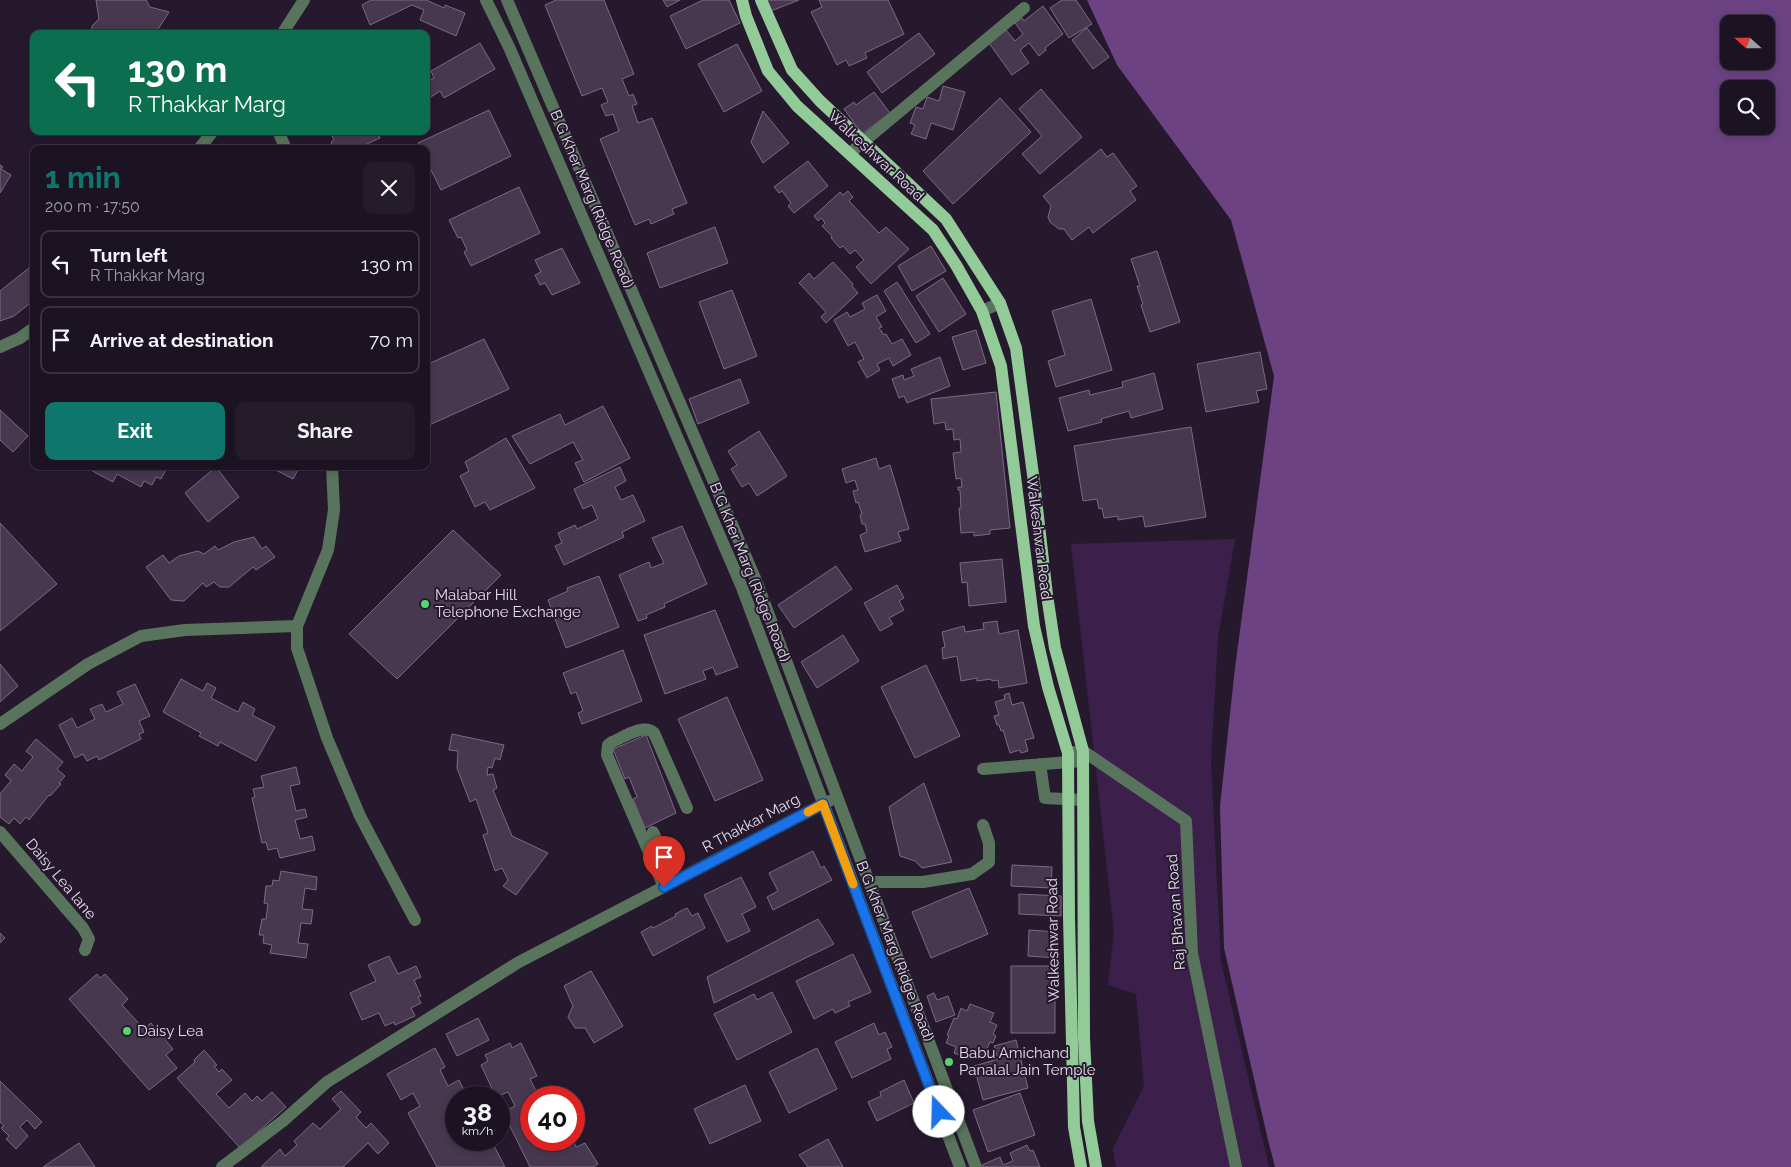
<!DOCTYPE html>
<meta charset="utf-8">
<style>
:root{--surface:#1c1322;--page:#251c2a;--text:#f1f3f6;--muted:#a09ea5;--line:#3a3240;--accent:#0f766e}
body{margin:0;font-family:Raleway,sans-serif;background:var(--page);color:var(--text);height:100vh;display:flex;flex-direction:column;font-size:19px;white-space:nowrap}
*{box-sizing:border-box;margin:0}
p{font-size:16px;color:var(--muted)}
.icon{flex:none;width:28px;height:28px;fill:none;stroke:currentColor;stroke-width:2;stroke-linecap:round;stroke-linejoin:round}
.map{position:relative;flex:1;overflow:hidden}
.side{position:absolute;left:30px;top:145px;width:400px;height:325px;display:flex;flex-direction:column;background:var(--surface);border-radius:10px;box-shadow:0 2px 8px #0003,0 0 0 1px var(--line)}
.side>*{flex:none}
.guide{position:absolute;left:30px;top:30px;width:400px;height:105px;border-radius:10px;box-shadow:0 2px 8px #0003,0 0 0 1px var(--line);background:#0b6e4f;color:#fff;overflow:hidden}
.needle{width:32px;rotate:291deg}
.buttons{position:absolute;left:1720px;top:15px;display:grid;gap:10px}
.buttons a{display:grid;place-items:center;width:55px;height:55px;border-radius:10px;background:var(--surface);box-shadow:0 2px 8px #0003,0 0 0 1px var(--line);font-size:25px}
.speed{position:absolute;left:445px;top:1086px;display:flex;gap:10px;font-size:25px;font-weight:700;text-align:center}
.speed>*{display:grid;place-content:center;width:65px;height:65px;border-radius:50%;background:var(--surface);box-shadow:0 2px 8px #0003,0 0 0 1px var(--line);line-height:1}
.speed small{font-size:12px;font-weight:400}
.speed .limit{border:8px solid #d22;background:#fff;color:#111}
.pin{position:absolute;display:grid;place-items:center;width:42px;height:42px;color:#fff;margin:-51px -21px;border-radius:50% 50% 50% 0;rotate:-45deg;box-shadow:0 0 5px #0007}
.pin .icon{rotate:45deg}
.me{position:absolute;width:55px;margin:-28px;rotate:339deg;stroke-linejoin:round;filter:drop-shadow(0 0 4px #0008)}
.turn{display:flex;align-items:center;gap:18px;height:105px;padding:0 15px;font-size:22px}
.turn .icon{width:65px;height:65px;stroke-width:2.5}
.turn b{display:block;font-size:35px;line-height:42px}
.round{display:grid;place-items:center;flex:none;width:52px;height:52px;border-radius:10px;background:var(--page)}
.headline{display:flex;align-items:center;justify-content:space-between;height:85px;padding:0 15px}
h1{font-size:30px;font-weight:700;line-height:38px;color:var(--accent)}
.action{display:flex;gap:10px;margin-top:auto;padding:10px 15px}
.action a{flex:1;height:58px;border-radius:10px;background:var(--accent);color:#fff;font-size:20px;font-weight:700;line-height:58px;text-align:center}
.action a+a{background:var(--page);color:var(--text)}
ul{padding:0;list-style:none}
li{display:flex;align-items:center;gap:15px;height:68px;margin:0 10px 8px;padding:0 5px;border:2px solid var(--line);border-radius:10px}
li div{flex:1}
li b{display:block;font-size:19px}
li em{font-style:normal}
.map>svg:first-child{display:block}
</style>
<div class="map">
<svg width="1791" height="1167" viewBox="0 0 1791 1167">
<rect width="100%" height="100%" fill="#26192e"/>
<path fill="#3c1f4b" d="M1235,539L1218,637L1211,762L1221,961L1269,1167H1116L1113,1149L1144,1086L1136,994L1108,985L1114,932L1071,544Z"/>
<path fill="#6c4282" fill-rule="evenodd" d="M1087,0H1791V1167H1275L1268,1140L1224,948L1220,806L1235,668L1274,376L1231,220L1117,65ZM1729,24H1766V61H1729ZM1729,89H1766V126H1729Z"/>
<path fill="#47384f" stroke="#7a6a84" d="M96,0H146L150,7L169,12L155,34H91L92,26L99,19Z
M371,0H426L444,8L445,5L465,13L456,36L420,20L424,10L412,5L370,25L362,5Z
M556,0H604L634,74L622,79L629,96L633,94L637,104L632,106L638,123L652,118L687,203L672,209L674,214L651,224L649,219L635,225L600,139L619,131L613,114L606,116L601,105L608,102L602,88L582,96L545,5Z
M663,0H680L667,7Z
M703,0H729L740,23L686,49L670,16Z
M767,0H799L771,11Z
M819,0H888L904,34L865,53L867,58L849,66L846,60L837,65L811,12L822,7Z
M1062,0H1076L1092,24L1069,38L1050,8Z
M1043,6L1063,34L1045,48L1046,50L1039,56L1029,43L1020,50L1029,63L1012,75L989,43L1006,30L1015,41L1023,34L1015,23L1022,18L1024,21Z
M1087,28L1109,57L1093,69L1072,40Z
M919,33L935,54L882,93L867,72Z
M480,43L495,69L444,98L440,91L431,97L426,88V82L434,78L431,71Z
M737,44L762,91L724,112L698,64Z
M943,86L965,92L953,130L931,123L926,139L911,134L915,125L910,123L916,107L923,109L927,97L939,101Z
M1041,89L1082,137L1040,174L1022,154L1042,136L1019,109Z
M874,92L890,113L862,134L844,109L854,102L856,105Z
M1000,98L1031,132L953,204L923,171Z
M489,110L511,156L441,190L426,160V149H421L418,143Z
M763,111L789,143L763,163L751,142Z
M330,131H377L380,138L356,149H334L331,142L334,140Z
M1101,149L1107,157L1113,153L1137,186L1130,191L1136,200L1093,233L1089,227L1072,240L1064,229H1059L1050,222L1048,217L1051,206L1043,196Z
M808,161L828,186L794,213L788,206L791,203L782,191L779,193L774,187Z
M0,165L3,167L1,169L11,175L0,193Z
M519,187L540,233L471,266L464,252L467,250L461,237L458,238L449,220Z
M848,191L853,197L849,201L879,233L886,227L909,249L871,284L856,267L864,260L855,250L850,254L843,246L840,248L831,238L832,236L822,226L825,223L821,218L818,221L814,216L840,192L843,195Z
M715,227L728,263L660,288L647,253Z
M931,246L946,271L912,291L898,266Z
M562,248L580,283L552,295L545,283L540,285L535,275L541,272L535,260Z
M1157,251L1180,322L1150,332L1141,305L1143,304L1137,286H1140L1131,259Z
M833,262L853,284L852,286L858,293L826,323L821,317L826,312L799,283L809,273L814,279Z
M34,264V300L14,316L0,321V291Z
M943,278L966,314L939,332L916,296Z
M897,282L930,334L916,343L884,291Z
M732,290L757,356L724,369L699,302Z
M877,295L886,311L876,317L882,327L879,328L884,335L886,334L892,344L902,339L911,355L893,366L889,358L877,364L880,370L867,378L858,362L864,359L855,342L848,346L834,320L847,312L850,317L865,309L862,303Z
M1091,299L1112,370L1056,387L1048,361L1065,355L1052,311Z
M976,330L986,363L963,370L952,337Z
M484,339L509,389L427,426L426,365Z
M1260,352L1267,389L1256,391L1259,402L1206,412L1197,364Z
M940,357L950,386L907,403L904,396L899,398L892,379L903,375L904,380L914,376L911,369Z
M1154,373L1163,409L1131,418L1129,411L1101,419L1102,422L1068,431L1059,398L1089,390L1090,395L1123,387L1122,382Z
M740,379L749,403L698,424L689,399Z
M996,392L1010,528L990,530V534L974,536V532L961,533L959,508H961L960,490H958V487H962L961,478L956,479L953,453L961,452L960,439L954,440L953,429L946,430L945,422L934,424L931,399Z
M603,406L630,458L584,482L575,463L583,460L573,442L530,464L512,436L560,414L565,425Z
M0,410L28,436L13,452L0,440Z
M1191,427L1206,517L1145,527L1143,516L1118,520V516L1104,518L1102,508L1099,509L1097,499L1083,501L1074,446Z
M759,431L787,476L757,496L749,483L742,487L731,469L737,465L728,451Z
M506,438L535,488L490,510L485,502L475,507L460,476L469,471L465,462Z
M876,458L879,469L890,465L909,529L898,532L901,541L865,552L860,535L867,532L865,524H862L860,515L862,514L858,502L856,503L853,491L858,490L855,480L846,483L842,469Z
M83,466H160L166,470L161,479L156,477L152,485L144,481L141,487L117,474L113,482Z
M268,466H300L293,479Z
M216,467L239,497L208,522L185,493Z
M620,467L626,481L615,487L621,500L633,495L645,521L622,532L624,537L564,565L555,546L562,543L558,533L575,525L577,529L598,519L592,505L583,509L574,489Z
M0,523L57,584L0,631Z
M682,526L707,584L664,604L665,607L646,615L647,618L638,621L619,575L649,562L651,568L664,563L652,538Z
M453,530L501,575L397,679L349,634Z
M254,537L262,549L266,546L275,557L256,570L253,567L229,587H220L214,582L206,587L203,583L184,601L171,600L146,567L163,555L169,563L179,556L198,551L204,554L215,546L218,550L234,542Z
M1002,559L1006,602L969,606L967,582L962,583L960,563Z
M836,566L852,589L794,628L778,605Z
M599,576L619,627L566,648L548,600L568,591L567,588Z
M897,585L904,598L899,601L904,610L889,618L893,624L880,631L864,603Z
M715,610L738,667L716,675L713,667L703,671L706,679L665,694L644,635Z
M997,621L999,634L1018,630L1027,683L999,688L998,680L992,681L991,679L977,681V678L961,681L957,656L943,659L942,648L945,647L942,632L964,626L965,632L984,629L983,623Z
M843,635L859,661L817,688L801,662Z
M623,650L642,701L582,724L578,713L583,711L576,692L571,694L563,673Z
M0,664L18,686L0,702Z
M926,665L960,736L915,758L881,687Z
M181,679L203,691L207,683L216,688L211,698L238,712L243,702L255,709L252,715L275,727L256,761L220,742L218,746L199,736L201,733L163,712Z
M135,684L150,716L139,721L144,732L139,734L141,739L99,760L97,756L87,761L83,754L75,758L59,725L72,718L77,728L95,719L90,709L102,704L106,712L123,704L117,692Z
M1009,693L1012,705L1023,702L1034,738L1025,740L1028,751L1021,753L1020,750L1010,753L1003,730L1001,731L999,725H997L994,716L999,715L995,702L1005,699L1004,695Z
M727,697L763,780L715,801L678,719Z
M452,734L504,745L500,760L495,758L492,768L488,767L487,775L493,774L497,788L493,790L512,836L548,853L516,895L503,886L508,880L502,868L495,871L483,835L488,833L476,799L470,802L457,768L458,751L449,750Z
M646,735L676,813L645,828L633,799L637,797L629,777L625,779L613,749Z
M36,739L63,762L57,769L65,776L59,783L61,784L50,796L49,795L29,820L26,817L20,824L14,818L9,824L0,817V794L11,781L5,775L14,764L22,771L33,757L26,751Z
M296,767L300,784L290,786L296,811L305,809L307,817L295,820L300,839L312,836L315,850L280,858L277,848L268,850L266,842L262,843L252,798L255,797L253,789L264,787L261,776Z
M924,783L952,862L922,868L915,861L900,856L889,807Z
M813,851L821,868L824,866L832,880L773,910L767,897L778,891L769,873Z
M1012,865L1052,867L1051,888L1011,886Z
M281,871L317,877L316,890L305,888L302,909L313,910L311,924L301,923L298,943L308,944L306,958L270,953L272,945L263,943L264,935H259L262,919H266L268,904L264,903L266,886H272L273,880L279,881Z
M741,877L756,907L742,914L750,931L727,942L704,895Z
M969,888L988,934L931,958L912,912Z
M1019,894L1061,896V916L1019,914Z
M687,908L692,916L698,913L705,928L653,956L641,932L652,926L653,928L676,916L675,914Z
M818,919L834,944L714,1003L707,977Z
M1029,930L1058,932L1057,958L1028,956Z
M0,933L5,938L0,943Z
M853,954L871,992L848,1002L850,1006L835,1013L833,1009L814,1019L796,981Z
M389,956L398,974L416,966L421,977L414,980L421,996L418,997L421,1003L411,1008L415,1016L395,1025L394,1022L385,1026L379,1013L362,1020L350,993L376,981L368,965Z
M1011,966H1055V1033H1011Z
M591,971L623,1026L594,1043L585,1028H575L568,1017L573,1006L564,986Z
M97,974L100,978L105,974L128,999L122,1005L144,1029L151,1023L158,1032L164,1027L172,1036L166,1041L173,1049L166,1055L177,1068L149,1090L69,999Z
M772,992L792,1032L737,1060L714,1014L754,994L757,1000Z
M934,993L937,1000L948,996L955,1015L936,1022L927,996Z
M970,1004L994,1013L990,1022L997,1025L993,1034L996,1036L993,1043L990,1042L983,1059L971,1054L969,1059L954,1053L956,1047L946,1043L949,1036L947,1035L954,1018L957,1019L961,1008L967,1011Z
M478,1018L489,1040L457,1056L446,1034Z
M874,1023L879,1035L885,1032L892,1047L887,1049L891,1059L852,1078L835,1042Z
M1016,1040L1028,1088L983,1100L974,1066L998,1059L994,1046Z
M510,1043L512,1048L521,1043L537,1076L530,1079L536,1091L543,1088L548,1098H531V1140H573L576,1147L585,1143L598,1164L593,1167H530L503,1112L515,1106L508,1092L496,1097L481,1065L488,1061L485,1055Z
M435,1048L445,1067L440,1070L448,1086L459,1080L468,1098H456V1140H491L505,1167H437L408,1113L420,1106L413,1093L401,1100L387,1074Z
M817,1048L837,1089L789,1113L769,1072Z
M204,1050L217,1065L214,1066L219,1072L222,1069L232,1080L216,1094L229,1108L245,1093L252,1101L257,1096L262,1101L272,1092L286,1107L240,1148L177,1078L195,1062L194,1060Z
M904,1080L914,1103L877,1121L868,1102L881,1096L880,1092Z
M0,1081L42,1122L35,1129L27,1120L20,1127L28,1136L16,1149L6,1139L9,1136L1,1128L4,1126L0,1122Z
M745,1085L761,1121L710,1144L694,1109Z
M341,1091L361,1112L356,1117L366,1128L371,1123L389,1143L378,1154L368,1143L343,1167H261L280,1149L285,1156L297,1145L294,1141L313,1123L320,1129L341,1109L332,1099Z
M1020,1093L1035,1135L988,1152L973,1110Z
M828,1139L843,1167H808L799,1155Z
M79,1143L95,1167H43Z
M1027,1145L1030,1151L1033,1150L1040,1167H983L982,1165L1000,1157L1003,1165L1013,1161L1010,1153Z"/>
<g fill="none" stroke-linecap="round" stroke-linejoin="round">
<path stroke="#59745c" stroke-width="12" d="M486,0L509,47L741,585L960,1167
M507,0L755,578L976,1167
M282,34L304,0
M278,131L286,149
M199,149L213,131
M850,153L1024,8
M982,311L1000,303
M0,347L20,338L34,328
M332,466L334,510L328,550L297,626V648L327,738L360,816L415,920
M0,724L88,664L141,636L185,630L297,626
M1068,753L1083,751L1186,821L1192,953L1236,1167
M1040,764L1045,798L1083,800
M983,769L1082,761
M0,832L83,928L89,939L85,950
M653,832L675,881
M870,882H923L972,874L989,862V843L983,825
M664,887L607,755L608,745L612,742C624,737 644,723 654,733L687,808
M222,1167L283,1121L327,1082L519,962L829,801"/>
<path stroke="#92cb98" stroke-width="12" d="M742,0L746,16L768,71L797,106L933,230L956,265L982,311L1001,366L1034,626L1048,687L1068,753L1069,917L1074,1127L1081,1167
M761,0L792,70L820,101L946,219L1000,303L1016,348L1034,482L1047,595L1055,648L1083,751L1084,1038L1088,1121L1096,1167"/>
</g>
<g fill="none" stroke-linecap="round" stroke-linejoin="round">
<defs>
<path id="route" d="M664,887L823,804L939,1112"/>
</defs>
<use href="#route" stroke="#114b97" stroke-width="12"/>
<use href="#route" stroke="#1a73e8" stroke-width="9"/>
<path stroke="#f59e0b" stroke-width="9" d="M808,812L823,804L853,884"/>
</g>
<g fill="#57d570" stroke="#26192e" stroke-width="2">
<circle cx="425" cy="604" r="5"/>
<circle cx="127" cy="1031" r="5"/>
<circle cx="949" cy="1062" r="5"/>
</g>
<g text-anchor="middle" stroke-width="4" stroke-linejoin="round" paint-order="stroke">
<g font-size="15" fill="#e5dceb" stroke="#26192e">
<text transform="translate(876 156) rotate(43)" y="5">Walkeshwar Road</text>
<text transform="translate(592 199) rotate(67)" y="5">B G Kher Marg (Ridge Road)</text>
<text transform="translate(1039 538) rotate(83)" y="5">Walkeshwar Road</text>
<text transform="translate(750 572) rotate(68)" y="5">B G Kher Marg (Ridge Road)</text>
<text transform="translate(751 823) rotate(-28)" y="5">R Thakkar Marg</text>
<text transform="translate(61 879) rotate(50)" y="5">Daisy Lea lane</text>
<text transform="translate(1176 912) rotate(-94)" y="5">Raj Bhavan Road</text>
<text transform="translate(1053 940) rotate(-91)" y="5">Walkeshwar Road</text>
<text transform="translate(895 951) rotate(69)" y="5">B G Kher Marg (Ridge Road)</text>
</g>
<g font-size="15" fill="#e5dceb" stroke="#26192e" text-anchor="start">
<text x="435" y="600">Malabar Hill<tspan x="435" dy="17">Telephone Exchange</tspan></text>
<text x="137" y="1036">Daisy Lea</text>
<text x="959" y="1058">Babu Amichand<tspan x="959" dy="17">Panalal Jain Temple</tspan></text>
</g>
</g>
</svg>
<div class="buttons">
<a><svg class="needle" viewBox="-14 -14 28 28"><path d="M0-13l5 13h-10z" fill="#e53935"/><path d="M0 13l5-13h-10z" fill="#a09ea5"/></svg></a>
<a><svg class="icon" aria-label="search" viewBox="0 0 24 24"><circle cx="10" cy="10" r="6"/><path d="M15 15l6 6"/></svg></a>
</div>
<div class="speed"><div>38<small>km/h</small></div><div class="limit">40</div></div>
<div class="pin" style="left:664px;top:887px;background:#d93025"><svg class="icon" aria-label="arrive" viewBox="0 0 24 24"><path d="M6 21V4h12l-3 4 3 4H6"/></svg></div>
<svg class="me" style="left:939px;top:1112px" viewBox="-20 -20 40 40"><circle r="19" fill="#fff"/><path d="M0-13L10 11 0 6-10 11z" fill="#1a73e8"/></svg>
<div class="guide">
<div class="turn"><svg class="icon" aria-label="left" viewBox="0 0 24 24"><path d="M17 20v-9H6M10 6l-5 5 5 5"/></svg><div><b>130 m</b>R Thakkar Marg</div></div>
</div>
<section class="side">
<div class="headline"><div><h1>1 min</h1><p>200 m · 17:50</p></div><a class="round"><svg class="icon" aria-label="close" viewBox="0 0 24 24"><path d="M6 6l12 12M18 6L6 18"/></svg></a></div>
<ul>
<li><svg class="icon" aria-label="left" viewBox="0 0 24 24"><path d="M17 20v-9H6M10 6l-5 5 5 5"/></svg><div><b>Turn left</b><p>R Thakkar Marg</p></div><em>130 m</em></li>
<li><svg class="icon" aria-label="arrive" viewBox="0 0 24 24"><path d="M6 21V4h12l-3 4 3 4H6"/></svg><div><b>Arrive at destination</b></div><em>70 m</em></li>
</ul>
<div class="action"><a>Exit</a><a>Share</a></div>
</section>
</div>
